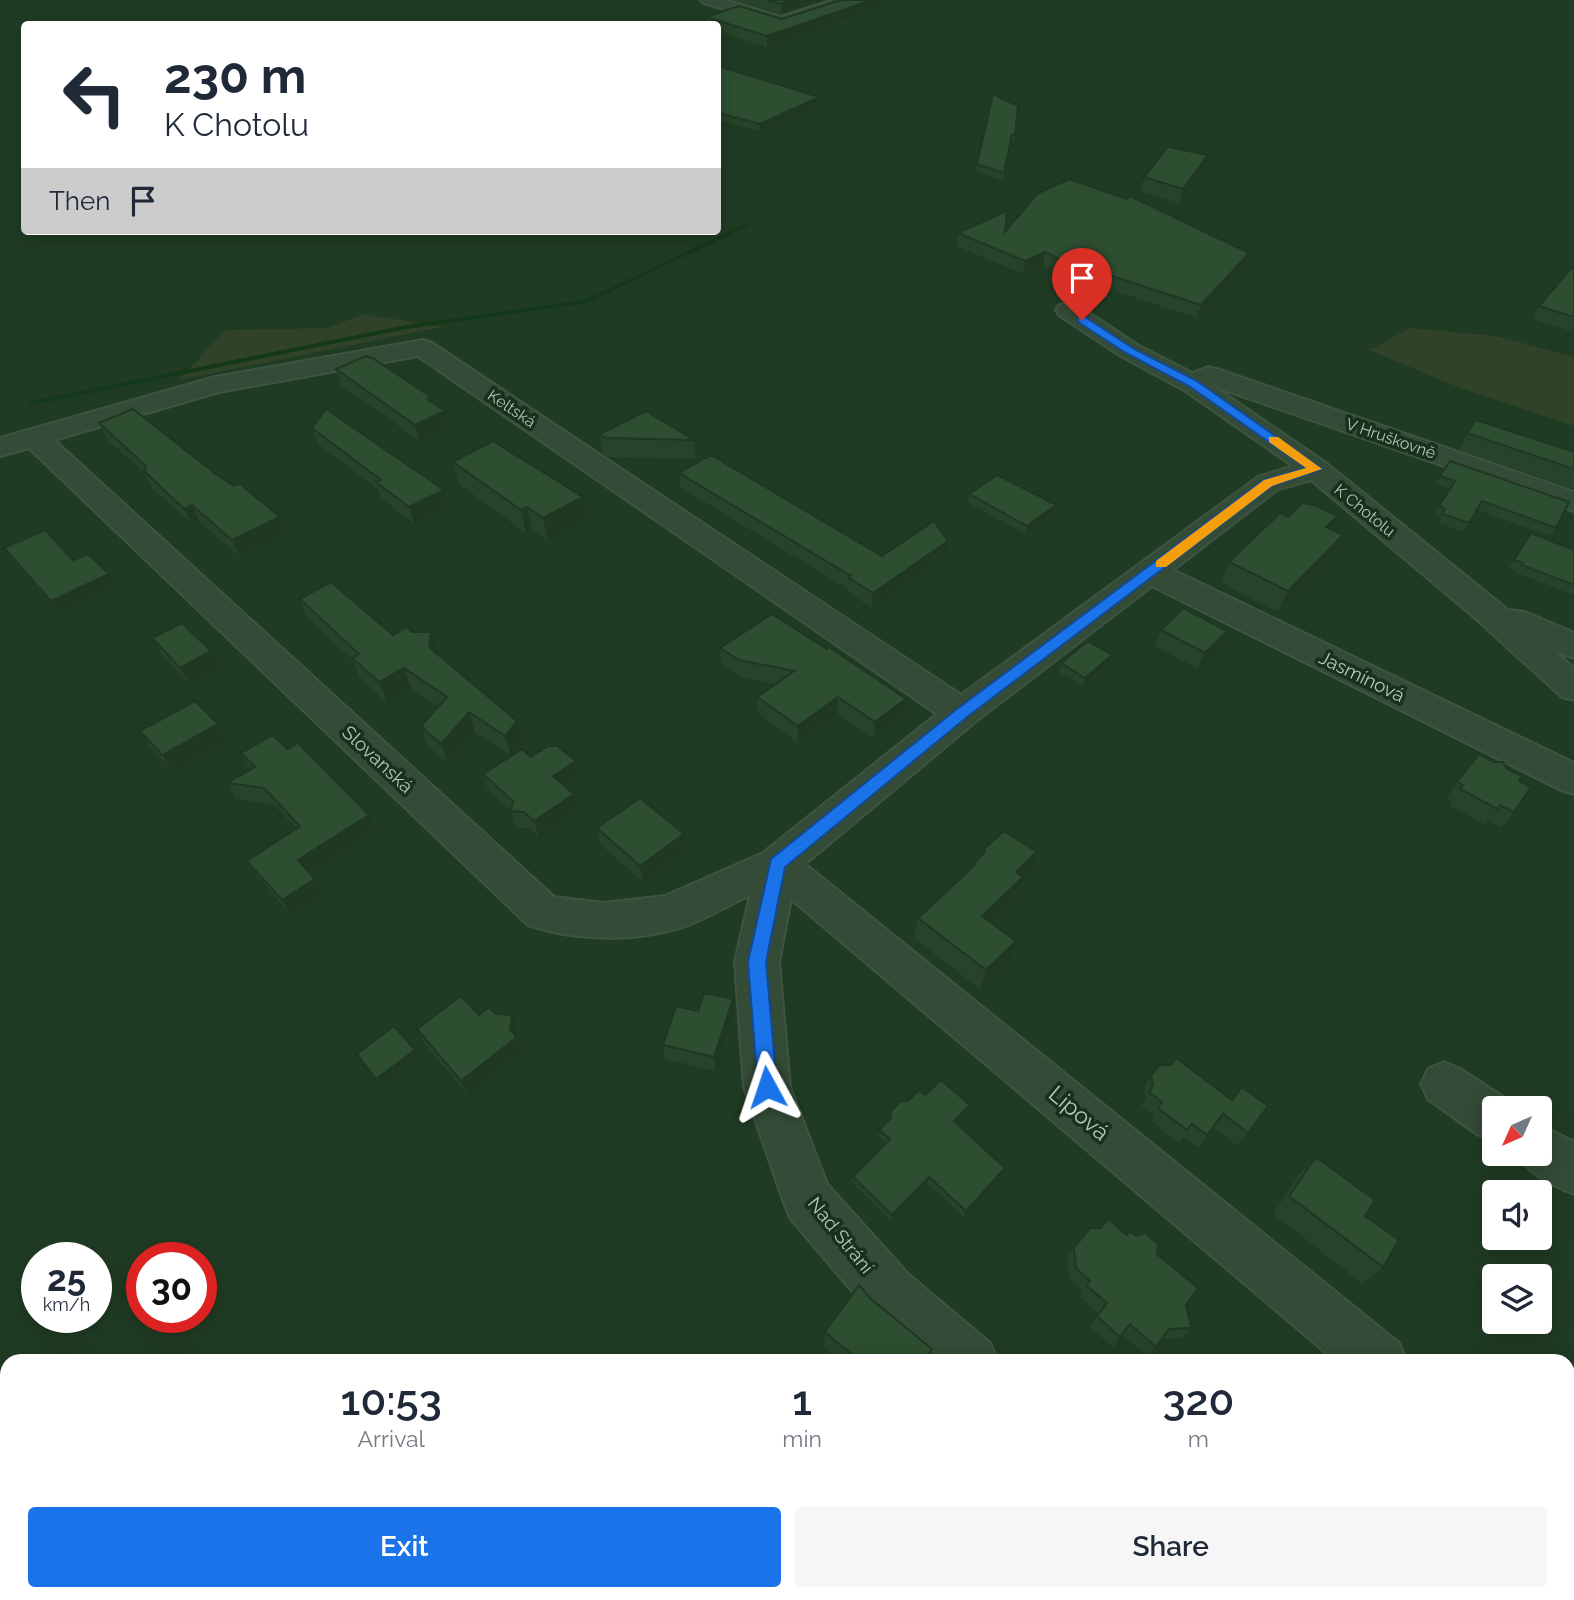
<!DOCTYPE html>
<meta charset="utf-8">
<style>
:root{--surface:#fff;--page:#f6f6f7;--text:#1f2937;--muted:#747a83;--accent:#1a73e8}
body{margin:0;font-family:Raleway,sans-serif;background:var(--page);color:var(--text);height:100vh;display:flex;flex-direction:column;font-size:26px;white-space:nowrap}
*{box-sizing:border-box;margin:0}
p{font-size:23px;color:var(--muted)}
.icon{flex:none;width:38px;height:38px;fill:none;stroke:currentColor;stroke-width:2;stroke-linecap:round;stroke-linejoin:round}
.map{position:relative;flex:1;overflow:hidden}
.side{position:absolute;left:0px;top:1354px;width:1575px;height:247px;display:flex;flex-direction:column;background:var(--surface);border-radius:21px 21px 0 0;box-shadow:0 4px 18px #0003}
.side>*{flex:none}
.top-card{position:absolute;left:21px;top:21px;width:700px;height:214px;border-radius:7px;box-shadow:0 4px 18px #0003;background:#fff;color:var(--text);overflow:hidden}
.needle{width:46px;rotate:225deg}
.tools{position:absolute;left:1482px;top:1096px;display:grid;gap:14px}
.tools a{display:grid;place-items:center;width:70px;height:70px;border-radius:7px;background:var(--surface);box-shadow:0 4px 18px #0003;font-size:35px}
.speed{position:absolute;left:21px;top:1242px;display:flex;gap:14px;font-size:35px;font-weight:700;text-align:center}
.speed>*{display:grid;place-content:center;width:91px;height:91px;border-radius:50%;background:var(--surface);box-shadow:0 4px 18px #0003;line-height:1}
.speed small{font-size:18px;font-weight:400}
.speed .limit{border:10px solid #d22;background:#fff;color:#111}
.pin{position:absolute;display:grid;place-items:center;width:60px;height:60px;color:#fff;margin:-72px -30px;border-radius:50% 50% 50% 0;rotate:-45deg;box-shadow:0 0 7px #0007}
.pin .icon{rotate:45deg}
.me{position:absolute;width:77px;margin:-38px;rotate:355deg;stroke-linejoin:round;filter:drop-shadow(0 0 5px #0008)}
.turn{display:flex;align-items:center;gap:24px;height:147px;padding:0 28px;font-size:32px}
.turn .icon{width:91px;height:91px;stroke-width:2.5}
.turn b{display:block;font-size:49px;line-height:60px}
.then{display:flex;align-items:center;height:66px;padding:0 28px;background:#0003;gap:14px;font-size:26px}
.eta{display:flex;justify-content:space-evenly;align-items:center;height:119px;text-align:center}
.eta b{font-size:42px;font-weight:600;line-height:49px}
.action{display:flex;gap:14px;margin-top:auto;padding:14px 28px}
.action a{flex:1;height:80px;border-radius:7px;background:var(--accent);color:#fff;font-size:28px;font-weight:600;line-height:80px;text-align:center}
.action a+a{background:var(--page);color:var(--text)}
.map>svg:first-child{display:block}
</style>
<div class="map">
<svg width="1574" height="1600" viewBox="0 0 1574 1600">
<rect width="100%" height="100%" fill="#203b23"/>
<path fill="#304228" d="M364,314L442,327L179,380L225,330L327,328Z
M1410,328L1496,336L1574,357V426L1458,387L1369,350Z"/>
<g fill="none" stroke-linecap="round" stroke-linejoin="round">
<path fill="#133918" fill-rule="evenodd" d="M747,223L752,224L588,303L406,329L32,405L28,403L32,401L406,325L584,300Z"/>
<defs>
<path id="minor" d="M701,0H725L781,17L833,0H857L854,3L781,27L704,3Z
M1068,303L1077,305L1139,346L1192,373L1208,367L1217,369L1574,492V511L1213,386L1326,463L1508,610L1525,612L1574,633V658L1554,651L1574,668V700L1562,697L1473,616L1311,480L1278,489L1173,570L1574,763V794L1561,790L1152,586L975,722L805,864L1399,1343L1407,1362H1337L791,899L779,962L790,1087L827,1184L908,1274L990,1343L998,1362H929L870,1312L790,1218L783,1200L744,1087L735,962L750,895C725,907 699,923 672,930C627,942 572,940 528,925L29,448L0,456V438L215,377L423,340L432,343L961,695L1258,477L1293,466L1184,390L1121,356L1059,315L1056,310L1059,305ZM418,356L937,714L763,853L665,896L604,903L554,897L54,440L219,392Z
M1444,1062L1460,1069L1511,1102L1513,1108H1494V1140L1477,1134L1428,1099L1421,1084L1428,1069Z
M1540,1125L1574,1142V1194C1554,1186 1527,1174 1518,1153H1540Z
M1218,1594H1284L1287,1600H1221Z"/>
</defs>
<use href="#minor" stroke="#3d5540" stroke-width="4"/>
<use href="#minor" fill="#344b37" fill-rule="evenodd"/>
</g>
<path fill="#27432a" d="M733,0H825L781,14Z
M881,7L767,47L718,31V24H707L706,17L782,19Z
M718,66L819,97V104L760,131L718,120Z
M1018,106L1014,142H1011L1003,181L976,171L977,164Z
M1204,169L1179,203L1140,192L1144,177Z
M1005,232L1249,253L1245,266L1197,318L1106,288L1097,292L1043,265L1023,274L957,246L958,233Z
M1574,265V325L1570,331L1533,319L1539,306Z
M336,369L432,403L445,411L449,428L420,441L341,385Z
M99,423L217,475L280,517L287,534L240,557L200,522L193,525L152,488L144,473L107,439Z
M312,428L444,490L448,506L414,524L381,498L379,490L318,444Z
M1467,433L1574,452V489L1459,450Z
M600,434L694,440L696,459L609,457L603,454Z
M1450,461L1556,528L1550,536L1477,510L1464,532L1438,523L1441,517L1434,515L1450,489L1435,484Z
M453,462L586,520L548,541L532,529L526,533L459,484Z
M679,473L882,556L946,555L872,608L848,592V589L680,487Z
M969,494L1056,505L1054,513L1026,534L968,503Z
M1338,516L1331,530L1334,556L1278,612L1221,583L1229,562L1288,517Z
M1531,533L1574,550V595L1517,573L1518,571L1509,568Z
M4,548L73,560L115,586L59,612L11,559Z
M300,599L438,652V654L522,741L511,756L531,757L579,778L566,787L574,794L578,810L539,837L529,828H516L511,811L488,790L483,774L511,756L475,732L448,763L428,746L421,726L438,706L411,688L387,702L360,678L354,662L308,619Z
M772,614L904,716L874,739L837,713L798,743L758,713L757,697L776,684L740,677L721,664L720,648Z
M1161,630L1227,631L1221,647L1198,669L1155,646Z
M152,638L211,651L220,668L190,684L162,655Z
M1112,655L1109,663L1083,686L1059,672L1061,663Z
M218,724L227,741L173,771L150,747L140,731Z
M287,749L376,831L310,873L315,879L324,895L292,916L257,876L247,861L296,828L273,804L236,799L227,783L250,770L241,753Z
M1507,769L1519,781L1514,812L1501,828L1488,821L1485,825L1449,805L1451,801L1446,799L1457,782Z
M597,828L686,850L643,882L600,844Z
M983,850L1031,873L1021,883L1017,897L991,923L1010,961L981,990L914,938L918,918L973,867L974,863L982,855Z
M733,999L734,1014L716,1071L665,1059L663,1045Z
M496,1014L518,1030L517,1037L522,1051L468,1095L424,1043L417,1029L479,1015Z
M1151,1075L1232,1100L1268,1106L1238,1146L1214,1128L1198,1148L1184,1138L1179,1143L1151,1121L1154,1115L1141,1105L1146,1098L1144,1089Z
M925,1095L968,1112L956,1124L1005,1168L1003,1175L964,1217L927,1183L891,1221L852,1183L853,1177L886,1143L878,1136L879,1130L889,1120L891,1111L908,1101Z
M1316,1157L1383,1267L1362,1283L1273,1214L1299,1175Z
M1127,1235L1157,1254L1186,1305L1191,1328L1182,1338L1162,1339L1148,1356L1122,1335L1113,1347L1090,1327L1099,1314L1080,1297L1083,1292L1070,1279L1067,1259L1074,1248Z
M825,1332L927,1362H842L824,1347Z
M1081,1594H1104L1101,1600H1088Z"/>
<path fill="#203722" d="M792,0H825L781,14V4Z
M872,0H882L881,7L767,47V36Z
M819,97V104L760,131V124Z
M1208,155L1204,169L1179,203L1183,189Z
M1045,252L1043,265L1023,274L1025,261Z
M1249,253L1245,266L1197,318L1201,305Z
M1109,275L1106,288L1097,292L1100,279Z
M445,411L449,428L420,441L415,425Z
M444,490L448,506L414,524L409,507Z
M583,497L586,520L548,541L543,518Z
M192,505L200,522L193,525L184,509Z
M1056,505L1054,513L1026,534L1027,526Z
M527,507L532,529L526,533L521,510Z
M1338,516L1328,537L1326,527Z
M280,517L287,534L240,557L232,540Z
M0,520L7,531L0,534Z
M1343,535L1334,556L1278,612L1288,591Z
M948,541L946,555L872,608L873,593Z
M109,574L115,586L59,612L51,601Z
M1227,631L1221,647L1198,669L1205,653Z
M431,632L438,652L436,667L429,647Z
M211,651L220,668L190,684L180,668Z
M1112,655L1109,663L1083,686L1085,678Z
M404,668L411,688L387,702L379,682Z
M838,697L837,713L798,743V726Z
M906,699L904,716L874,739L875,722Z
M469,712L475,732L448,763L441,744Z
M517,721L522,741L511,756L505,736Z
M218,724L227,741L173,771L162,755Z
M576,761L579,778L557,793L553,776Z
M574,794L578,810L539,837L534,821Z
M369,815L376,831L307,876L298,860Z
M684,834L686,850L643,882L640,866Z
M1037,852L1031,873L1021,883L1017,897L978,937L982,916L1016,872Z
M315,879L324,895L292,916L282,900Z
M1016,941L1010,961L981,990L986,970Z
M733,999L734,1014L716,1071L714,1057Z
M512,1015L518,1030L516,1037L522,1051L468,1095L461,1081L510,1030Z
M415,1050L419,1057L380,1086L376,1079Z
M970,1105L968,1112L952,1128L954,1121Z
M1223,1114L1214,1128L1198,1148L1207,1135Z
M1005,1168L1003,1175L964,1217L966,1211Z
M929,1177L927,1183L891,1221L892,1215Z
M0,1479L7,1481V1552L0,1537Z
M7,1553V1594H16L10,1600H0V1559Z
M559,1594H572L569,1600H556Z"/>
<path fill="#2d4e31" stroke="#203722" stroke-width="2" d="M768,0H792L781,4Z
M841,0H872L767,36L706,17L739,6L782,19Z
M718,66L819,97L760,124L718,113Z
M993,94L1018,106L1015,135H1012L1004,173L977,164Z
M1168,147L1208,155L1183,189L1144,177Z
M1069,179L1127,199L1130,196L1249,253L1201,305L1109,275L1100,279L1045,252L1025,261L958,233L1007,211L1005,232L1037,194Z
M1574,265V317L1539,306L1573,266Z
M366,356L374,359L431,397L427,399L445,411L415,425L336,369Z
M133,409L217,475L234,486L240,484L280,517L232,540L192,505L184,509L144,471L146,466L99,423Z
M326,409L444,490L409,507L376,482L381,480L312,428Z
M646,411L694,440L606,438L600,434Z
M1476,420L1574,452V469L1467,433Z
M493,441L583,497L543,518L527,507L521,510L453,462Z
M711,455L882,556L934,521L948,541L873,593L849,578L851,576L679,473Z
M1450,461L1569,502L1556,528L1482,501L1469,523L1442,514L1445,509L1439,506L1455,481L1440,476Z
M997,475L1056,505L1027,526L969,494Z
M1302,503L1314,505L1338,516L1326,527L1343,535L1288,591L1229,562L1280,513L1288,517Z
M45,530L73,560L88,554L109,574L51,601L4,548Z
M1531,533L1574,550V585L1522,565L1523,563L1514,560Z
M331,582L393,635L407,627L412,632H431L429,647L517,721L505,736L469,712L441,744L421,726L447,697L404,668L379,682L352,658L359,654L300,599Z
M1183,608L1227,631L1205,653L1161,630Z
M772,614L827,649L829,647L906,699L875,722L838,697L798,726L757,697L794,671L739,660L720,648Z
M182,623L211,651L180,668L152,638Z
M1088,641L1112,655L1085,678L1061,663Z
M195,701L218,724L162,755L140,731Z
M273,735L287,749L298,743L369,815L298,860L315,879L282,900L247,861L300,826L264,788L227,783L255,767L241,753Z
M548,746H557L576,761L553,776L574,794L534,821L524,812L511,811L513,801L483,774L522,749L531,757Z
M1479,754L1494,762H1503L1507,769L1522,776L1519,781L1531,787L1514,812L1500,805L1497,809L1460,789L1463,785L1457,782Z
M640,798L684,834L640,866L597,828Z
M1004,831L1037,852L1016,872L1023,877L982,916L1016,941L986,970L918,918L976,864L974,863L985,852L983,850Z
M704,993L733,999L714,1057L663,1045L676,1006L698,1011Z
M461,996L479,1015L489,1007L496,1014L512,1015L510,1030L517,1037L461,1081L417,1029Z
M394,1026L415,1050L376,1079L357,1054Z
M1176,1058L1232,1100L1242,1087L1268,1106L1248,1133L1223,1114L1207,1135L1192,1124L1187,1130L1158,1108L1162,1102L1149,1092L1153,1085L1151,1075L1160,1065H1171Z
M941,1080L970,1105L954,1121L1005,1168L966,1211L929,1177L892,1215L853,1177L890,1139L879,1130L891,1118V1111L901,1101H908L919,1090L925,1095Z
M1316,1157L1375,1200L1365,1216L1399,1240L1383,1267L1289,1196Z
M1108,1219L1127,1235L1130,1231L1136,1236L1145,1233L1158,1244L1157,1254L1198,1288L1186,1305L1191,1328L1169,1329L1156,1347L1130,1324L1120,1337L1097,1316L1107,1303L1087,1286L1090,1281L1076,1268L1074,1248L1090,1228H1100Z
M859,1285L871,1299L932,1349L924,1362H861L825,1332Z
M0,1537L7,1552V1553L0,1559Z
M451,1594H559L556,1600H458Z
M1088,1594H1104L1101,1600H1095Z"/>
<path fill="#1a73e8" stroke="#114b97" stroke-width="2" d="M1078,317H1085L1134,349L1197,381L1322,469L1272,486L967,717L785,867L766,962L777,1087L774,1093L767,1096L761,1093L758,1087L748,962L771,859L957,709L1264,480L1306,468L1189,386L1126,353L1078,322Z"/>
<path fill="#f59e0b" d="M1269,437H1278L1322,469L1272,486L1166,567H1156V561L1264,480L1306,468L1269,442Z"/>
<g text-anchor="middle" stroke-width="7" stroke-linejoin="round" paint-order="stroke">
<g font-size="16" fill="#afc8b3" stroke="#19301c">
<text transform="translate(512 408) rotate(34)" y="6">Keltská</text>
<text transform="translate(1391 438) rotate(19)" y="6">V Hruškovně</text>
<text transform="translate(1365 510) rotate(39)" y="6">K Chotolu</text>
</g>
<g font-size="19" fill="#afc8b3" stroke="#19301c">
<text transform="translate(1362 676) rotate(26)" y="7">Jasmínová</text>
<text transform="translate(378 759) rotate(43)" y="7">Slovanská</text>
<text transform="translate(841 1235) rotate(51)" y="7">Nad Strání</text>
</g>
<g font-size="23" fill="#afc8b3" stroke="#19301c">
<text transform="translate(1079 1113) rotate(40)" y="8">Lipová</text>
</g>
</g>
</svg>
<div class="tools">
<a><svg class="needle" viewBox="-14 -14 28 28"><path d="M0-13l5 13h-10z" fill="#e53935"/><path d="M0 13l5-13h-10z" fill="#747a83"/></svg></a>
<a><svg class="icon" aria-label="sound" viewBox="0 0 24 24"><path d="M4 9h4l5-4v14l-5-4H4zM17 9q2 3 0 6"/></svg></a>
<a><svg class="icon" aria-label="layers" viewBox="0 0 24 24"><path d="M12 4l9 5-9 5-9-5zM3 14l9 5 9-5"/></svg></a>
</div>
<div class="speed"><div>25<small>km/h</small></div><div class="limit">30</div></div>
<div class="pin" style="left:1082px;top:320px;background:#d93025"><svg class="icon" aria-label="arrive" viewBox="0 0 24 24"><path d="M6 21V4h12l-3 4 3 4H6"/></svg></div>
<svg class="me" style="left:767px;top:1087px" viewBox="-20 -20 40 40"><path d="M0-17L14 15 0 8-14 15z" fill="#1a73e8" stroke="#fff" stroke-width="4"/></svg>
<div class="top-card">
<div class="turn"><svg class="icon" aria-label="left" viewBox="0 0 24 24"><path d="M17 20v-9H6M10 6l-5 5 5 5"/></svg><div><b>230 m</b>K Chotolu</div></div>
<div class="then">Then<svg class="icon" aria-label="arrive" viewBox="0 0 24 24"><path d="M6 21V4h12l-3 4 3 4H6"/></svg></div>
</div>
<section class="side">
<div class="eta">
<div><b>10:53</b><p>Arrival</p></div>
<div><b>1</b><p>min</p></div>
<div><b>320</b><p>m</p></div>
</div>
<div class="action"><a>Exit</a><a>Share</a></div>
</section>
</div>
